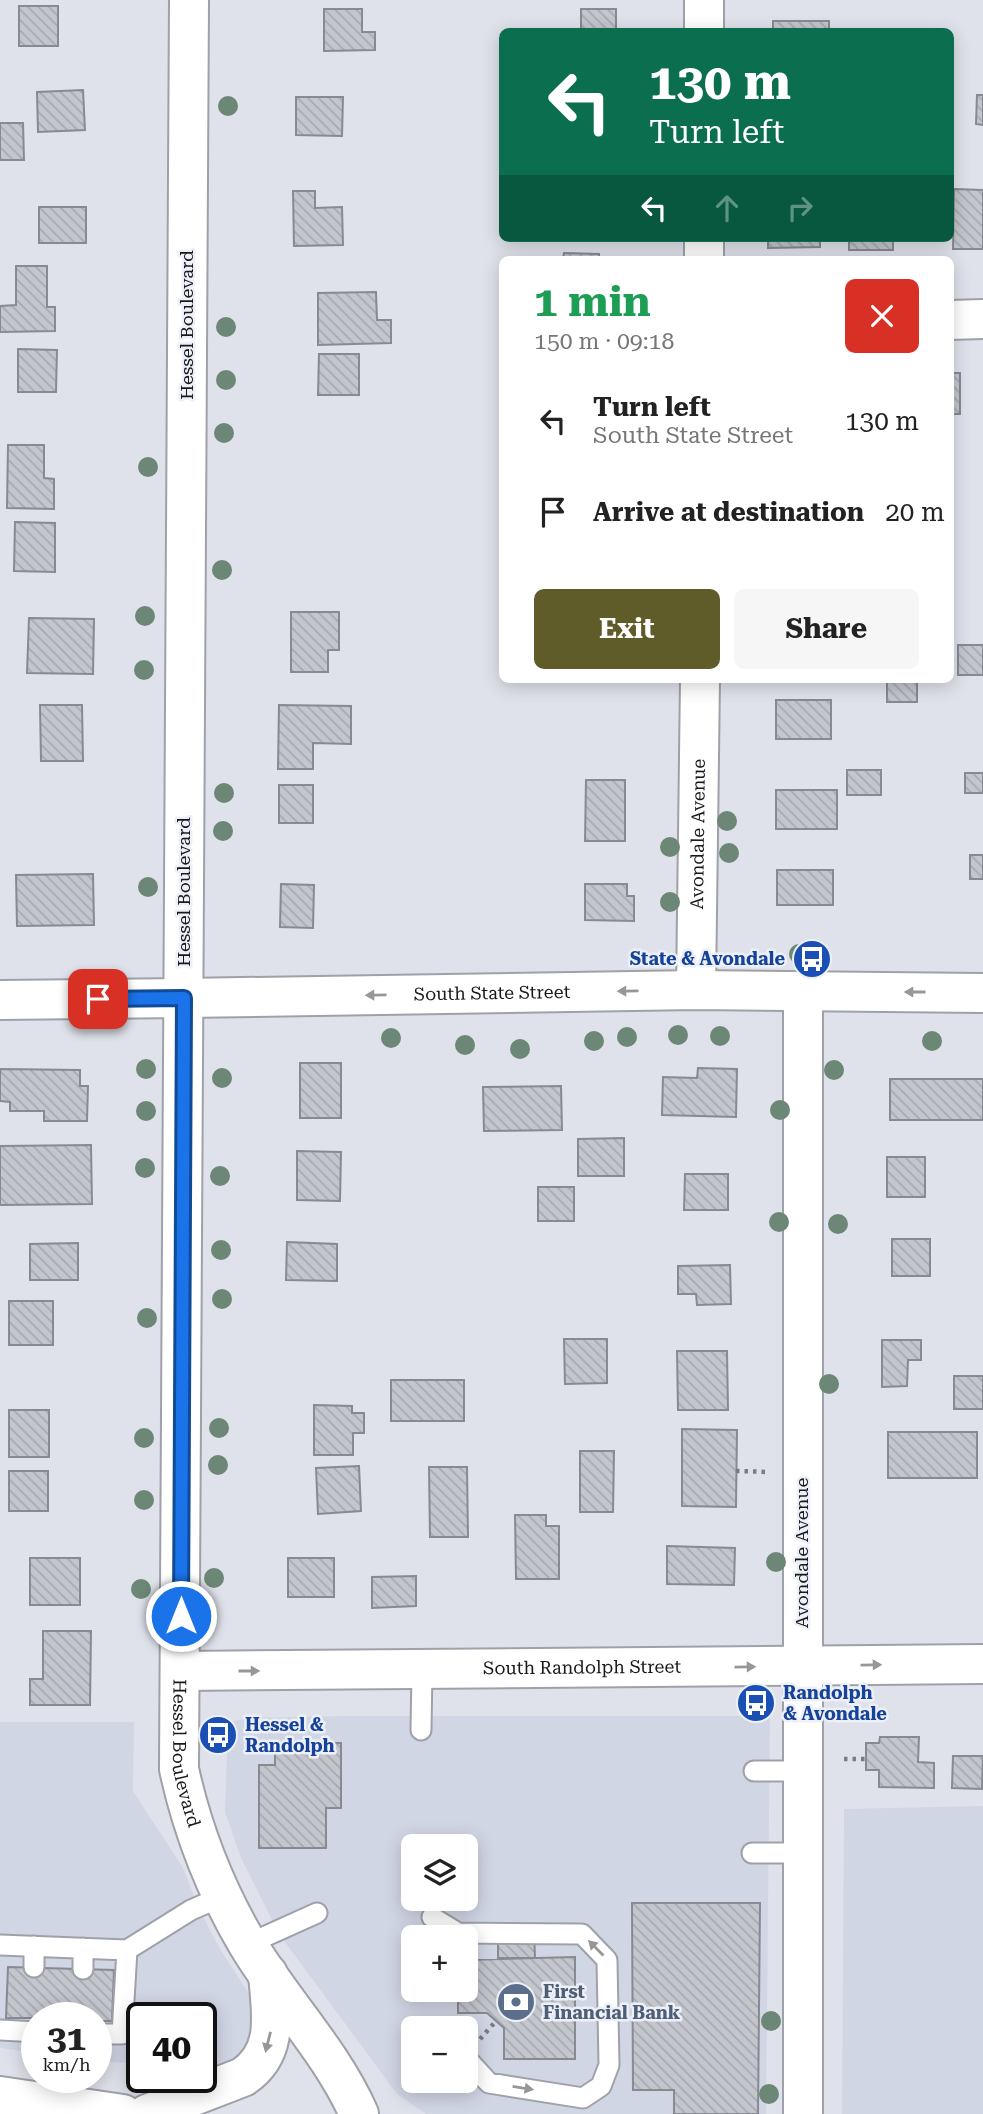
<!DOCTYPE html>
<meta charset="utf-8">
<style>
:root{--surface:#fff;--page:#f6f6f6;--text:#222;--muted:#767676;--accent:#5f5c29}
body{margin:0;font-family:"Roboto Serif",serif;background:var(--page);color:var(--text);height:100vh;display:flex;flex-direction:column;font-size:26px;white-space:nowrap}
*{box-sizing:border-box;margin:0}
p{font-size:23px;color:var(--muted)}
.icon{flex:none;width:38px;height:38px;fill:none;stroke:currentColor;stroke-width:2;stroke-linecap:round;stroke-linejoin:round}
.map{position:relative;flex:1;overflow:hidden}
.sheet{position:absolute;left:499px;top:256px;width:455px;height:427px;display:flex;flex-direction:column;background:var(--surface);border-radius:10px;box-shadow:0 4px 18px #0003}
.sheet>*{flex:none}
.top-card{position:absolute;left:499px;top:28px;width:455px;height:214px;border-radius:10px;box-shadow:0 4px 18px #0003;background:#0b6e4f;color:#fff;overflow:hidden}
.buttons{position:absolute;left:401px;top:1834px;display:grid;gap:14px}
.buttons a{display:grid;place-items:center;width:77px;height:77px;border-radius:10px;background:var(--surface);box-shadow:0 4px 18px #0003;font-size:35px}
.speed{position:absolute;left:21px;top:2002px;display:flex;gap:14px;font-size:35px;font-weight:700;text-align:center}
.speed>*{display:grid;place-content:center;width:91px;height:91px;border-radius:50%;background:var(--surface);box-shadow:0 4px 18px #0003;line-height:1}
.speed small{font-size:18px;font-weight:400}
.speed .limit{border:4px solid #111;border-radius:10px;background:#fff;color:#111}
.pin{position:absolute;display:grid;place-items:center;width:60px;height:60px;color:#fff;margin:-30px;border-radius:14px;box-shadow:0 4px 10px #0006}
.me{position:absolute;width:77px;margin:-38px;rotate:0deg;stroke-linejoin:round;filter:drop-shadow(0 0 5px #0008)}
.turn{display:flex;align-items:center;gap:24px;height:147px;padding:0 35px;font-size:32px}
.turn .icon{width:91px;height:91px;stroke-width:2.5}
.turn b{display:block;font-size:49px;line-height:60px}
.lanes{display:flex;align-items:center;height:66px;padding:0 35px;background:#0003;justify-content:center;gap:35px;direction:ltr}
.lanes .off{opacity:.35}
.round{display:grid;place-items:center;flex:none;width:74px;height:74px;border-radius:10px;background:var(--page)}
.overview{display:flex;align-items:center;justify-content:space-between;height:119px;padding:0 35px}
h1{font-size:42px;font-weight:700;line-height:52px;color:#1e9e55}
.button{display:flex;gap:14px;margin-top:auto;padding:14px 35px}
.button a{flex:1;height:80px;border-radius:10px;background:var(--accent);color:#fff;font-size:28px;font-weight:700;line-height:80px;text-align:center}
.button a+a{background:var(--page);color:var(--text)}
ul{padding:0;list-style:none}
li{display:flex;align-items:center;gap:21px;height:91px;padding:0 35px}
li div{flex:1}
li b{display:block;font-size:26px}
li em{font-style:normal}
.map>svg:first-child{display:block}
</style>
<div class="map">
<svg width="983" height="2114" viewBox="0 0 983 2114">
<defs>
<pattern id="building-back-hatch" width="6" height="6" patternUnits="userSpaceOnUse" patternTransform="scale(1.75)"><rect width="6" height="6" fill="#c4c6ce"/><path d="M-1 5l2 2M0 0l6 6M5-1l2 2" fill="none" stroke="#a8a9b0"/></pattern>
</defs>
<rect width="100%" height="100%" fill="#e0e2eb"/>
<path fill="#d1d6e5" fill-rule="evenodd" d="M345,1716H770L766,2114H426L397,2094L279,1934L241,1858L225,1812L228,1723L247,1718ZM413,1846H466V1899H413ZM413,1937H466V1990H413ZM413,2028H466V2081H413Z
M0,1722H134L133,1791L183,1868L199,1909L220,1949L252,1998L258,2017L243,2055L220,2069L201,2068V2018H142V2064L96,2061V2018H37V2053L0,2048Z
M983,1806V2114H842L844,1809Z"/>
<path fill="url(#building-back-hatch)" stroke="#878a91" stroke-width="2" d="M19,6H58V46H19Z
M324,9H362V32H375V50L324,51Z
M581,9H616V32H581Z
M773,21H829V32H773Z
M83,90L85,130L38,132L37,92Z
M977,95H983V125L976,124Z
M296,97H343L342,136L296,135Z
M0,123H23L24,160H0Z
M954,189L983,190V249H953Z
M293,191H315V208L342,207L343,245L294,246Z
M39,207H86V243H39Z
M768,238H820V247L768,248Z
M849,238H893V250H849Z
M564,253L599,254V259H563Z
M16,266H47V307H55V331L0,332V306L16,305Z
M376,292L377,320H391V343L318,345V293Z
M18,349L57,350L56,392H18Z
M319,354H359V395H318Z
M950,373H960V414H950Z
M8,445H44V478L54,479V509L7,508Z
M15,522L55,523V572L14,571Z
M291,612H339V650H328V672H291Z
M29,618L94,619L93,674L27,673Z
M958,645H983V675H958Z
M887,679H917V702H887Z
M776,700H831V739H776Z
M40,705H82L83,761H41Z
M279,705L351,706V744L313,743V769H278Z
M847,770H881V795H847Z
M965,773H983V793H965Z
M586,780H625V841H585Z
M279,785H313V823H279Z
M776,790H837V829H776Z
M970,855H983V879H970Z
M777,870H833V905H777Z
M93,874L94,925L17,926L16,875Z
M281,884L314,885L313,928L280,927Z
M585,884H627V896H634V921L585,920Z
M300,1063H341V1118H300Z
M698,1068L737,1069L736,1117L662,1115L663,1077L697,1078Z
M0,1069L80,1070V1086H88L87,1121H44V1111H10V1102L0,1101Z
M890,1079H983V1120H890Z
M561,1086L562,1130L484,1131L483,1087Z
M624,1138V1176H578V1139Z
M91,1145L92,1204L0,1205V1146Z
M297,1151L341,1152L340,1201L297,1200Z
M887,1157H925V1197H887Z
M685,1174H728V1210H684Z
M538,1187H574V1221H538Z
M892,1239H930V1276H892Z
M287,1242L337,1244V1281L286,1280Z
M78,1243V1280H30V1244Z
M730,1265L731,1304L697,1305L696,1294H678V1266Z
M9,1301H53V1345H9Z
M564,1339H607V1383L565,1384Z
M882,1340H921V1360H908L907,1386L882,1387Z
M677,1351H727L728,1410H678Z
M954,1376H983V1409H954Z
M391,1380H464V1421H391Z
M314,1405L352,1406V1413H364V1433H353V1455H314Z
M9,1410H49V1457H9Z
M682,1429L737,1430L736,1507L682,1506Z
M888,1432H977V1478H888Z
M580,1451H614L613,1512H580Z
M359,1466L361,1511L318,1514L316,1468Z
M429,1467H467L468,1537H430Z
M9,1471H48V1511H9Z
M515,1515H546V1526H559V1579H516Z
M667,1546L735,1548L734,1585L667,1584Z
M30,1558H80V1605H30Z
M288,1558H334V1597H288Z
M416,1576V1606L372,1608V1577Z
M43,1631H91L90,1705H30V1679H43Z
M880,1737H919L918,1762L934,1763V1788L879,1787V1770H866V1743H879Z
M275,1742L341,1743V1808H326V1848H259V1765H275Z
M953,1756H983L982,1789L952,1788Z
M632,1903H760L758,2114H674V2090H633Z
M534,1929L535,1958H498V1930Z
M575,1957V2059H504V2028L487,2013H458V1990H466V1960Z
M8,1967L114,1970L112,2021H96V2018H6Z"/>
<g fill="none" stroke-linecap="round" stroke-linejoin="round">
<defs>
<path id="lane" d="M421,1730L422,1670
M754,1771H803
M752,1853H803
M432,1917L458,1933L582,1934L607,1960L609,2065L601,2086L583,2098L489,2083L466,2058
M248,1944L317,1913
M0,1945L127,1950
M34,1946V1967
M83,1969V1948
M0,2030L37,2032
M96,2034H122L127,1950L191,1910L223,1896
M74,2107L76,2077"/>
<g id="street">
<path d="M704,0V32"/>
<path d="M704,238V259"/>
<path d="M950,320L983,319"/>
<path id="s1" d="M696,990L700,679"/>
<path d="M803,992V2114"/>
<path d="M0,1000L184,998"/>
</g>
<g id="secondary">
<path id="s2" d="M189,0L179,1769C192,1829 216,1890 247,1943C282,2002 331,2051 359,2114"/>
<path id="s3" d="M184,998L696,990L983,993"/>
<path id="s4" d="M181,1671L983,1664"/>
</g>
<path id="primary" d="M0,2096L123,2114
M147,2114L243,2077C280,2052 271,2013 268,1974"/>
</defs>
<use href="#lane" stroke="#9fa1a9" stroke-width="23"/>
<use href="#street" stroke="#9fa1a9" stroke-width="42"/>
<use href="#secondary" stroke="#9fa1a9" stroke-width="42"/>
<use href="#primary" stroke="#9fa1a9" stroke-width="42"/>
<path stroke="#7b7b81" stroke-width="4.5" stroke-dasharray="3.5 5" stroke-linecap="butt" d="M736,1471L769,1472
M844,1759H866
M480,2039L496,2021"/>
<use href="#lane" stroke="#fff" stroke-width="19"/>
<use href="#street" stroke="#fff" stroke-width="38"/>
<use href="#secondary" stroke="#fff" stroke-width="38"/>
<use href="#primary" stroke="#fff" stroke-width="38"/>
</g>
<g fill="#6c8776">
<circle cx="228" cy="106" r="10"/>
<circle cx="226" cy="327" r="10"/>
<circle cx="226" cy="380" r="10"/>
<circle cx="224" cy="433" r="10"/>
<circle cx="148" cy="467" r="10"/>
<circle cx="222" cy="570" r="10"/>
<circle cx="145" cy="616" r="10"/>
<circle cx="144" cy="670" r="10"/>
<circle cx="224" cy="793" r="10"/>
<circle cx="727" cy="821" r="10"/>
<circle cx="223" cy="831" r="10"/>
<circle cx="670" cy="847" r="10"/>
<circle cx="729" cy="853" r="10"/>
<circle cx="148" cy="887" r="10"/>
<circle cx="670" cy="902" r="10"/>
<circle cx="799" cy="954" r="10"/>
<circle cx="678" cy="1035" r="10"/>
<circle cx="720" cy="1036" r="10"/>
<circle cx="627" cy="1037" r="10"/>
<circle cx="391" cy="1038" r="10"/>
<circle cx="594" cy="1041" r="10"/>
<circle cx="932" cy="1041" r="10"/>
<circle cx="465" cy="1045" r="10"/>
<circle cx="520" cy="1049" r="10"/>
<circle cx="146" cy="1069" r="10"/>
<circle cx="834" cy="1070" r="10"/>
<circle cx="222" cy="1078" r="10"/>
<circle cx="780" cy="1110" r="10"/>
<circle cx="146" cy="1111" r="10"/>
<circle cx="145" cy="1168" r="10"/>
<circle cx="220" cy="1176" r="10"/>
<circle cx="779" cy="1222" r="10"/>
<circle cx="838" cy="1224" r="10"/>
<circle cx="221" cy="1250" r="10"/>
<circle cx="222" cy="1299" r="10"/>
<circle cx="147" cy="1318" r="10"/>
<circle cx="829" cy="1384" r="10"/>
<circle cx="219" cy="1428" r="10"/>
<circle cx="144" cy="1438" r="10"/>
<circle cx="218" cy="1465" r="10"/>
<circle cx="144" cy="1500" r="10"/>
<circle cx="776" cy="1562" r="10"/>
<circle cx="214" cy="1578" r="10"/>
<circle cx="141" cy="1589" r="10"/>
<circle cx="771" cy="2021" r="10"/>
<circle cx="769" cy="2094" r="10"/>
</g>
<defs><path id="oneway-solid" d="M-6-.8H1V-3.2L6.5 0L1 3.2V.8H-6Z" transform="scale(1.75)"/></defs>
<g fill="#979798">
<use href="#oneway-solid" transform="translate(628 991) rotate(179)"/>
<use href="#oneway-solid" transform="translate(915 992) rotate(-180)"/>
<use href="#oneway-solid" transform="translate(376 995) rotate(179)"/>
<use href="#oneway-solid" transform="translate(871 1665) rotate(-1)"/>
<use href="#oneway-solid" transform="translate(745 1667) rotate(-1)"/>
<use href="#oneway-solid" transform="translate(249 1671)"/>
<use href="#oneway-solid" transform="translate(596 1948) rotate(-135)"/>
<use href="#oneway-solid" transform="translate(268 2042) rotate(104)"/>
<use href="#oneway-solid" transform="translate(523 2088) rotate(9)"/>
</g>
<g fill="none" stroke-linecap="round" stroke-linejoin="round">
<defs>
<path id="route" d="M98,999L184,998L181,1616"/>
</defs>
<use href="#route" stroke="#114b97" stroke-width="18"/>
<use href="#route" stroke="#1a73e8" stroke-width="12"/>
</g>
<defs>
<symbol id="bus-disc" viewBox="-11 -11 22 22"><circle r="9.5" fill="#1a4fb4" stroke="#edf0f8"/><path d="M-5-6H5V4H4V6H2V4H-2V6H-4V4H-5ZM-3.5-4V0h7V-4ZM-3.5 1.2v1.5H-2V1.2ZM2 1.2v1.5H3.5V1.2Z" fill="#fff"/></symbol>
<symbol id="bank-disc" viewBox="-11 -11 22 22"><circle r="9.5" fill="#5c6f8a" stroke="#edf0f8"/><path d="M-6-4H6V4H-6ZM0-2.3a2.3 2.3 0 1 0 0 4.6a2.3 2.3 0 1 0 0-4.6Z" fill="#fff"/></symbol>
</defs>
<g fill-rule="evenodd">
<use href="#bus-disc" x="790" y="937" width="44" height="44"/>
<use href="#bus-disc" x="734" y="1681" width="44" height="44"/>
<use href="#bus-disc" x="196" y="1713" width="44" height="44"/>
<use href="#bank-disc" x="494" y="1980" width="44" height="44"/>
</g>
<g text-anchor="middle" stroke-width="5" stroke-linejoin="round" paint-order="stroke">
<g font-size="18" fill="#18181b" stroke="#edf0f8">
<text transform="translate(187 325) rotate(-90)" y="6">Hessel Boulevard</text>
<text dy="6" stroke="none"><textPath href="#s1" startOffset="156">Avondale Avenue</textPath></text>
<text transform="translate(184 892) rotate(-90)" y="6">Hessel Boulevard</text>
<text dy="6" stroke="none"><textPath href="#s3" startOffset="308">South State Street</textPath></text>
<text transform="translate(802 1553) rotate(-90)" y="6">Avondale Avenue</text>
<text dy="6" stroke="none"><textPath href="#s4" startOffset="401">South Randolph Street</textPath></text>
<text dy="6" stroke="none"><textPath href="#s2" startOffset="1754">Hessel Boulevard</textPath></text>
</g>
<g font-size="18" font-weight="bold" fill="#164399" stroke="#edf0f8" text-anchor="start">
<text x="785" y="965" text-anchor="end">State &amp; Avondale</text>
<text x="783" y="1699">Randolph<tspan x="783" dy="21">&amp; Avondale</tspan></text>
<text x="245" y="1731">Hessel &amp;<tspan x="245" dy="21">Randolph</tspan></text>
</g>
<g font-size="18" font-weight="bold" fill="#4e5e75" stroke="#edf0f8" text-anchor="start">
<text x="543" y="1998">First<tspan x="543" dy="21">Financial Bank</tspan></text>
</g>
</g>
</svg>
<div class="buttons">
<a><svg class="icon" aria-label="layers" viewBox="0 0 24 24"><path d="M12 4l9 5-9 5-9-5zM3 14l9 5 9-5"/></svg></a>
<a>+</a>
<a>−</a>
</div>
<div class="speed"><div>31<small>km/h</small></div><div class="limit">40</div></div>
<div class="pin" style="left:98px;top:999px;background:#d93025"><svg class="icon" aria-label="arrive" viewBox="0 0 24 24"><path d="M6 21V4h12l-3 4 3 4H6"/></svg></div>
<svg class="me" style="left:181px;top:1616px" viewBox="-20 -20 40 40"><circle r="17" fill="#1a73e8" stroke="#fff" stroke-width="3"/><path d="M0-11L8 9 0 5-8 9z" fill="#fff"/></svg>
<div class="top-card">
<div class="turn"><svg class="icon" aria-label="left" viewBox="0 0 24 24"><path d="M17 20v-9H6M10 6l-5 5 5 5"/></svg><div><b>130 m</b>Turn left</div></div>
<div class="lanes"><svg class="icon" aria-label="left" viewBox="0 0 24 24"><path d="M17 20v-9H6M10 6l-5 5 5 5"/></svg><svg class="icon off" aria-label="ahead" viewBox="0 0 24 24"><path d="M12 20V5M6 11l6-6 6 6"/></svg><svg class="icon off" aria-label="right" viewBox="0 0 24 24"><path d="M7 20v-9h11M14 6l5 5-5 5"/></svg></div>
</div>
<section class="sheet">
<div class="overview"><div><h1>1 min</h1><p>150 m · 09:18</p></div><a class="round" style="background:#d93025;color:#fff"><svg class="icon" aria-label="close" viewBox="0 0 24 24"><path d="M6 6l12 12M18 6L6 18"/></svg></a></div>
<ul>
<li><svg class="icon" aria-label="left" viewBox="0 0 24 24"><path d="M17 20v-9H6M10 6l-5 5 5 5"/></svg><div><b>Turn left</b><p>South State Street</p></div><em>130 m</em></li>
<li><svg class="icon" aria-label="arrive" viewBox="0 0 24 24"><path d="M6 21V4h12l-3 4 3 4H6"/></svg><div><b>Arrive at destination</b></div><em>20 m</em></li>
</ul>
<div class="button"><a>Exit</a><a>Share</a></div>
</section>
</div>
